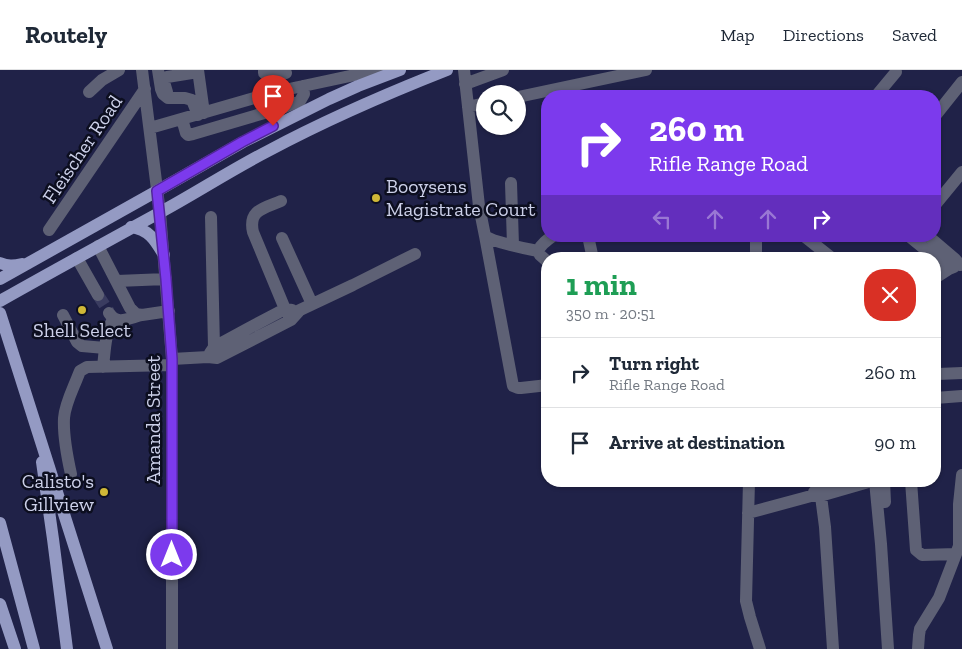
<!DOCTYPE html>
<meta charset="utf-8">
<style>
:root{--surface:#fff;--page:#f6f6f7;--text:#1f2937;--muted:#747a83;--line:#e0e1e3}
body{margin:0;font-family:"Zilla Slab",serif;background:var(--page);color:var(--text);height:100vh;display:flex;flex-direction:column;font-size:19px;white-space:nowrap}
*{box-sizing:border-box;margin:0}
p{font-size:16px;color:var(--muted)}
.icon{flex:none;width:28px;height:28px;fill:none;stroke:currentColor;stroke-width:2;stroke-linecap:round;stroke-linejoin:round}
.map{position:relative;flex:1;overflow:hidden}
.details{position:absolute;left:541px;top:182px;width:400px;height:235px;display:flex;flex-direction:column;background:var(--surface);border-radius:20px;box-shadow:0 1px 4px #0004}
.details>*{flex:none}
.banner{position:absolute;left:541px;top:20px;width:400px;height:152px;border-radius:20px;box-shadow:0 1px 4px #0004;background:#7c3aed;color:#fff;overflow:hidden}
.fabs{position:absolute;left:476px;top:15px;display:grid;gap:10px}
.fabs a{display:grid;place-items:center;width:50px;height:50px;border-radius:50%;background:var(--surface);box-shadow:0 1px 4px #0004;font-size:25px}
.pin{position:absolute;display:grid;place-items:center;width:42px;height:42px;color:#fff;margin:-51px -21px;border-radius:50% 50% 50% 0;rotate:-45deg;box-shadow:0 0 5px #0007}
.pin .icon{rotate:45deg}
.me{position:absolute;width:55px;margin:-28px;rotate:0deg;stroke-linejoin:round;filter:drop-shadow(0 0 4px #0008)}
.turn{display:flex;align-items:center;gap:18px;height:105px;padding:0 25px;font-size:22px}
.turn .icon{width:65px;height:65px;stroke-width:2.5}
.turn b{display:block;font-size:35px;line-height:42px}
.lanes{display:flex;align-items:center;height:48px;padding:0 25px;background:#0003;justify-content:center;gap:25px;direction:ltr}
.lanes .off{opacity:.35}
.round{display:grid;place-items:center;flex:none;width:52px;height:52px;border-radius:20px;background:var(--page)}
.head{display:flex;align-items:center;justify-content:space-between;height:85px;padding:0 25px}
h1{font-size:30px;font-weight:700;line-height:38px;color:#1e9e55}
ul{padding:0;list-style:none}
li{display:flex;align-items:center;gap:15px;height:70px;padding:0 25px;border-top:1px solid var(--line)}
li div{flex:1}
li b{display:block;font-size:19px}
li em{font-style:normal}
header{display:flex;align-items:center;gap:30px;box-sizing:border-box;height:70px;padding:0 25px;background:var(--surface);border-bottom:1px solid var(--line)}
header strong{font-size:24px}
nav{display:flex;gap:28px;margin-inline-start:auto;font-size:18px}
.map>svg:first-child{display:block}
</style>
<header>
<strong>Routely</strong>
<nav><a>Map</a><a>Directions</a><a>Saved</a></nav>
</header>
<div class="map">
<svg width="962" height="579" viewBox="0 0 962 579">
<rect width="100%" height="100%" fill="#202248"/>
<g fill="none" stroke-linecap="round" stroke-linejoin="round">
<path stroke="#3a3c60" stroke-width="12" stroke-dasharray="12 6" stroke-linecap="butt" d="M98,225L109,242"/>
<path stroke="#5e6175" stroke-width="12" d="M142,0L160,143L172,289V579
M158,0L161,19L163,24L168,28H185L192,30L198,45
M198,0L204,43
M264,0V3L268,6L286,3
M464,0L479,136L485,166C493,172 527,179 538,181
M465,14L503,0
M89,22L102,10L119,0
M167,22L164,12L167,7L198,2
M876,26L896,2
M518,27L646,0
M468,37L485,33
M935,46L962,12
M182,49L186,63L188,65L193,64L285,37L300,31L304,24L303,16
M150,58L275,22L369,2L381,0
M511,113L513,175
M281,131C264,138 248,140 253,162L285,239L291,250
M935,135L962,102
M211,147L214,277L217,288
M49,160L145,19
M485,166L513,316L518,318H521L548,315
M588,166L593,189
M804,166L833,189
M909,166L949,199
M928,166L955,189L960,195
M282,168L312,234
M98,176L130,238L136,244L142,245L169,241
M538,181C541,174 547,170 553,166
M538,181L540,185L548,192
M77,188L98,225
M756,189V166
M935,208L949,199L954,197
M117,211L166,209
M109,243C117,256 129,248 142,245
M63,245L77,272L82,276L105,278
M210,283L214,277L249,258L285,239L292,240
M172,289L208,287L217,288L291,250L300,240L353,215L415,184
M103,297C105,280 105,264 113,249
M938,304L962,303
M935,328L962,326
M71,404C67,386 63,367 64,348C65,334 73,319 78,306L80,301L87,297L172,295
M749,411L746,531L750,547L760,579
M819,411L825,457L833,579
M875,411L881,474L888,579
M884,411L885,432
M911,411L916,480L922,485L956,484
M814,422L819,417L834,411
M748,443L811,426H820L872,411
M918,579L919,565L920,559L939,528L959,476V434L962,405"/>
<path stroke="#949ac3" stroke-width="12" d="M131,157C150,160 155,170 164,185
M0,193C8,196 13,196 22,194
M0,209L157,121L243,72L329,29L358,16L400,0
M0,231C53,201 106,172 159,143C196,123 231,100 268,81C326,50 386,24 447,0
M0,243L107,579
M42,392L53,469L67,579
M0,453L34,579
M0,534L15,579"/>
</g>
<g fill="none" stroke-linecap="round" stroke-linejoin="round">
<defs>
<path id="route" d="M172,485V289L166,209L157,121L242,72L273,56"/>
</defs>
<use href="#route" stroke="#51269a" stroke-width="12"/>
<use href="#route" stroke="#7c3aed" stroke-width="9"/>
</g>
<g fill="#d0b837" stroke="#0c0e1f" stroke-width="2">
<circle cx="376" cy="128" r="5"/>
<circle cx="82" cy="240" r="5"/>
<circle cx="104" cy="422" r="5"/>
</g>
<g text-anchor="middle" stroke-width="5" stroke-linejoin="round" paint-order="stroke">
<g font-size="20" fill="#ccd0e9" stroke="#0c0e1f">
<text transform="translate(82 79) rotate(-56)" y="7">Fleischer Road</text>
<text transform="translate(153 350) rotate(-90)" y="7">Amanda Street</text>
</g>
<g font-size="20" fill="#ccd0e9" stroke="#0c0e1f" text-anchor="start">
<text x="386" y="123">Booysens<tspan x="386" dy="23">Magistrate Court</tspan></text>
<text x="82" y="267" text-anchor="middle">Shell Select</text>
<text x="94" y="418" text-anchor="end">Calisto's<tspan x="94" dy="23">Gillview</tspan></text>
</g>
</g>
</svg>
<div class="fabs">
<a><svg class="icon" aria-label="search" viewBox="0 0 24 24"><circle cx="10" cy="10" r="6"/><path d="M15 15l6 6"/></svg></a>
</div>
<div class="pin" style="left:273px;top:56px;background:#d93025"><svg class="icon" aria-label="arrive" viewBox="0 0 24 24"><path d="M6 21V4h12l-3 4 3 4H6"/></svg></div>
<svg class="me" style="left:172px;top:485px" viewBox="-20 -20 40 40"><circle r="17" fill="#7c3aed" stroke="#fff" stroke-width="3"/><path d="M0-11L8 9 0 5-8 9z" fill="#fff"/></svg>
<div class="banner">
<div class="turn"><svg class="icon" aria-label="right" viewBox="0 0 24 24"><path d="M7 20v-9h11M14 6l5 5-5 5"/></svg><div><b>260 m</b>Rifle Range Road</div></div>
<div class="lanes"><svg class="icon off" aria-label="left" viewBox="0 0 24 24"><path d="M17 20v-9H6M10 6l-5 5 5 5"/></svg><svg class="icon off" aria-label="ahead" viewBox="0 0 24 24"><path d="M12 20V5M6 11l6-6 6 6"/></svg><svg class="icon off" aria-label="ahead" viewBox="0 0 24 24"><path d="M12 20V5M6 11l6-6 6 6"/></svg><svg class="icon" aria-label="right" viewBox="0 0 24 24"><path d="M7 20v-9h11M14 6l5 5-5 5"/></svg></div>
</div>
<section class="details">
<div class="head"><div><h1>1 min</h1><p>350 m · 20:51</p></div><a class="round" style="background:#d93025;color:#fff"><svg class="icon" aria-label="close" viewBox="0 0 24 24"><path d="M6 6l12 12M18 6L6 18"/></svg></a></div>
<ul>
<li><svg class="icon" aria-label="right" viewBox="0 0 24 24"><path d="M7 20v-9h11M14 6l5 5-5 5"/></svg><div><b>Turn right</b><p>Rifle Range Road</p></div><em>260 m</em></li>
<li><svg class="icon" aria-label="arrive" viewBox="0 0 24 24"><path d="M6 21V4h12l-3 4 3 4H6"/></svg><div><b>Arrive at destination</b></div><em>90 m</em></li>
</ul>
</section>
</div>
